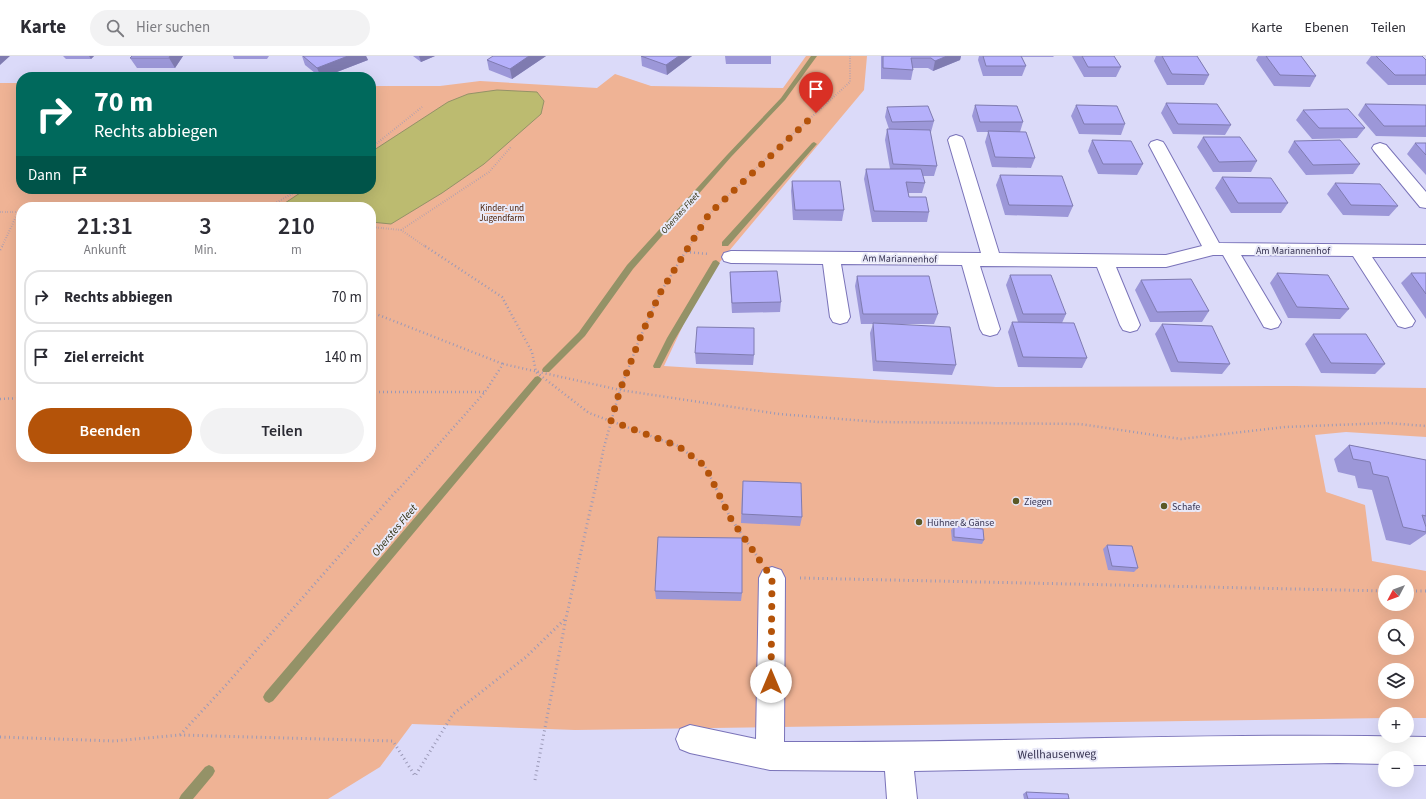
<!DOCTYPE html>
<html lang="de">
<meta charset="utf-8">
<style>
:root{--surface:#fff;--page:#f2f2f3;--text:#2b2b33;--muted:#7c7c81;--line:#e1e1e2;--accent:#b45309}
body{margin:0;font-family:"Source Sans 3",sans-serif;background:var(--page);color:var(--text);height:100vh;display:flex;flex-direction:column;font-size:15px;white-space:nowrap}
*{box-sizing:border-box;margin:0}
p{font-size:13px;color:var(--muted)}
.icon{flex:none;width:22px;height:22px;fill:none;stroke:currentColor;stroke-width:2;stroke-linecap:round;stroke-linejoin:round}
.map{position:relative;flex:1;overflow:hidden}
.details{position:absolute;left:16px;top:146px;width:360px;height:260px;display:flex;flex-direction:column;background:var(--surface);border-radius:16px;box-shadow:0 4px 16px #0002}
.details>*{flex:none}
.guide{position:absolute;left:16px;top:16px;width:360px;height:122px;border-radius:16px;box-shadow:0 4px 16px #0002;background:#00695c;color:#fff;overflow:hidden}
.needle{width:26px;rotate:229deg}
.fabs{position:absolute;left:1378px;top:519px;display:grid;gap:8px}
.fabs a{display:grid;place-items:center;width:36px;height:36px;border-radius:50%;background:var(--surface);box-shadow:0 4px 16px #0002;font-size:20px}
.pin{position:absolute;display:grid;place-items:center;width:34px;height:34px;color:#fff;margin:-41px -17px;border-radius:50% 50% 50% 0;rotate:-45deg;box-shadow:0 0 4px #0007}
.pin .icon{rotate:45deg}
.me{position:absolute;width:44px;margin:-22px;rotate:0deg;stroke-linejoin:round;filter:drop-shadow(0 0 3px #0008)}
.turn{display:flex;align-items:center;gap:14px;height:84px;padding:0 12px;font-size:18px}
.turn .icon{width:52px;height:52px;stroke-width:2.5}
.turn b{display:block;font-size:28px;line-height:34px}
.then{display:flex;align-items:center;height:38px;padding:0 12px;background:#0003;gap:8px;font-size:15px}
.eta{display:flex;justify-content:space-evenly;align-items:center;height:68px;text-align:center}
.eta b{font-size:24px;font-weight:600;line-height:28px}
.button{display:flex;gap:8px;margin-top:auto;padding:8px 12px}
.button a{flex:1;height:46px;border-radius:24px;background:var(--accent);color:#fff;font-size:16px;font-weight:600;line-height:46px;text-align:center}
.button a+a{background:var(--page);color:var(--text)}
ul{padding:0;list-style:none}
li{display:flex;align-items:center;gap:12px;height:54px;margin:0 8px 6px;padding:0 4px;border:2px solid var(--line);border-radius:16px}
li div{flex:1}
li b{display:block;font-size:15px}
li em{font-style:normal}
header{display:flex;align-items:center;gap:24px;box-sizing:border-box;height:56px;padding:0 20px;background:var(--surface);border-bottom:1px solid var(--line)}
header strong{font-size:19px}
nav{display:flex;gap:22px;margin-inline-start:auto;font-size:14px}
.search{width:280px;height:36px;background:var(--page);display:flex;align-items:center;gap:10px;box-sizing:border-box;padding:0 14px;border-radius:22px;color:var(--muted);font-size:15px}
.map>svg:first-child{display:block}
</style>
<header>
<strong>Karte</strong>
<div class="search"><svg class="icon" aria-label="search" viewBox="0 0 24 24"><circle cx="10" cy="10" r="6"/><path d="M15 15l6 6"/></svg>Hier suchen</div>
<nav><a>Karte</a><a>Ebenen</a><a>Teilen</a></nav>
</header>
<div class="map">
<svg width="1426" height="743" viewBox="0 0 1426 743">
<rect width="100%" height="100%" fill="#dbdaf9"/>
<path fill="#efb395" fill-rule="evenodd" d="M806,0H867L864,34L719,207L686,263L664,310L996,331L1294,330L1426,332V381L1346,376L1315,379L1326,436L1365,449L1372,505L1426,515V662H1407V658H1385V662L575,674L412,668L380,711L328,743H0V27H21V133H371V30H440L480,25L597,32L615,18L651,30L783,32ZM21,151H371V401H21ZM1385,526H1407V548H1385ZM1385,570H1407V592H1385ZM1385,614H1407V636H1385Z"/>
<path fill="#bcbb70" stroke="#949267" d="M497,34L537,36L544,45L541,58L484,108L442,137L391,168L371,166V151H279L306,133H371V96L448,46L468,38Z"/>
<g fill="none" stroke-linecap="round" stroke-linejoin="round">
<path fill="#949267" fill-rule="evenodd" d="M811,0H817L785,44L731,101L633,213L585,280L549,316H543L542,314L543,312L579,276L627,209L727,99L781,42Z
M814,86L817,88L816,89L728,190H722V186L812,87Z
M716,204L720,207L674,285L660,312H654L653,310L667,282L713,205Z
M538,320L542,323L541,325L273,645L269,647L265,645L263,641L265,637L535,321Z
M209,709L213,711L215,715L213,719L193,743H179L181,739L205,711Z"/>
<defs>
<path id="minor" d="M956,79L962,81L964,84L999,197L1166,199L1202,190L1149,89L1151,86L1157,84L1163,86L1165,89L1219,187L1426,189V201H1372L1415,265L1412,270L1405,272L1398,270L1353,200L1241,199L1281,266L1278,271L1271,273L1264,271L1223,199H1213L1166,211H1116L1140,269L1137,274L1130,276L1123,274L1120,269L1097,211L980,210L1000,273L997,278L990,280L983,278L980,273L962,209L841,208L850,261L847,266L840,268L833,266L830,261L823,208L731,207L724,205L722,201L724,197L731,195L981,197L948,84L950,81Z
M1380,87L1386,89L1426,136V152L1420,151L1374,95L1372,92L1374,89Z
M772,511L781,514L785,522L784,686C998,687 1213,676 1426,681V709H1407V702H1385V708L1337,707L914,715L917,743H887L885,715L770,714L690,697L680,693L676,683L680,673L690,669L756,683L759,522L763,514Z"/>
</defs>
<use href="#minor" stroke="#7a73b9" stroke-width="2"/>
<path stroke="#9b99b7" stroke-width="2" stroke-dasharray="0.5 2" stroke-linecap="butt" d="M371,92L422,51
M268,151L301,133
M0,156H21
M371,171L401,174L426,191
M401,174L489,116L511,91
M2,191L18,156
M689,191L709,158L771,98L850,26V0"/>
<path stroke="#9b99b7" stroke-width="2.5" stroke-dasharray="1 3" stroke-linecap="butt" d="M425,190L502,241L532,296L536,316L589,357L678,390L705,410L717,434
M0,194L2,190
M686,196L709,198
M371,256L503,308
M371,336H485
M0,343L21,342
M398,434L485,336L503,308L620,334L779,358L878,366L1080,368L1181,383L1285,371L1387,367L1426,370
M595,434L604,391L620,334L640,282L660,237L689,190"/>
<path stroke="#9b99b7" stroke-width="3" stroke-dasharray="1 3.5" stroke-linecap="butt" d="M716,433L731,463L757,500
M800,522L1385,535
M1407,535H1426
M180,679L226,629L398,433
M0,681L114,685L180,679L393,685L415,720L453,658L526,601L565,563
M535,724L566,562L595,433"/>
<use href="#minor" fill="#fff" fill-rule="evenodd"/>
</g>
<path fill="#9c97d8" d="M63,0H94L91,3H66Z
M132,0H183L175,12H137L130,2Z
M233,0H269L267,3H234Z
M302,0H366L368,4L324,21H320L305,9Z
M413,0H435L421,6Z
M546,0L512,23L489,14L487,4Z
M641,0H692L667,19L642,10Z
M725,0H771V8H726Z
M881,0H961L960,4L933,15L928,12H913V14L911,24L881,23Z
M979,0H1054L1053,1H1022L1026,10L1022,20H983L978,4Z
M1072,0H1114L1121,11L1116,21H1084Z
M1156,0H1197L1209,19L1204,29H1167L1154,5Z
M1258,0H1301L1316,20L1310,31L1274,30L1256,4Z
M1371,0H1422L1426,4V29H1388L1366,7Z
M1166,47L1231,69L1225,79L1173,78L1161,57Z
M1365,48L1426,49V81L1376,80L1358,59Z
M975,49L1023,66L1020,76L1035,102L1031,112L992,111L985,86L988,76H977L972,60Z
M1076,49L1125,68L1121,79L1079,78L1071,60Z
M887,51L934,65L931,76H930L937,110L934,120H923L925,127L922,137H908L909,141L929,156L927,166H872L864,123L866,113H890L885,84L887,73H889L885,61Z
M1303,54L1365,72L1357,82L1312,83L1296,64Z
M1203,81L1257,105L1251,116H1213L1197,91Z
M1092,84L1143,108L1137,119L1098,118L1088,95Z
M1294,85L1360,108L1353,118L1306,119L1288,96Z
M1415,87H1426V119L1407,98Z
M1000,119L1073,150L1068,161L1005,159L996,129Z
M1222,121L1288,147L1281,157H1231L1215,132Z
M792,125L844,154L842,165L793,164L791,135Z
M1335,127L1398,150L1389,160L1343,159L1327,138Z
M730,216L781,246L780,256L732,257L730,226Z
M1277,217L1349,253L1340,263L1288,262L1270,227Z
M1411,217H1426V263L1401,227Z
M1010,219L1066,258L1062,267L1087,302L1082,312L1018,311L1008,276L1012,266H1018L1006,229Z
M857,220L938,258L934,268H892L956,309L952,319L873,315L870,277L873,268H861L855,230Z
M1141,224L1209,255L1202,266H1150L1135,234Z
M1162,268L1230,308L1222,318L1171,316L1155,278Z
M1313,278L1385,308L1375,318L1321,317L1305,288Z
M695,297L754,299L753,309L696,308Z
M1349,389L1426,404V478L1410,489L1386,484L1372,434L1358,432L1355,420L1338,416L1334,403Z
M742,434L802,461L800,470L741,467Z
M954,470L984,484L982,488L952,485L951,474Z
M1107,489L1138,512L1134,516L1108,514L1103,493Z
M655,535L742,537L741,545L656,543Z
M1026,736L1069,743H1024L1023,738Z"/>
<path fill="#7f7bb0" d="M0,0H10L0,9Z
M89,0H94L91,3Z
M170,0H183L175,12L169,2Z
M348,0H366L368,4L324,21H321L317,12Z
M419,0H435L421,6Z
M529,0H546L512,23L510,13Z
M679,0H692L667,19L666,9Z
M947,0H961L960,4L933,15L935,5Z"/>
<path fill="#b5b0fb" stroke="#7f7bb0" d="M132,0H170L169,2H130Z
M303,0H348L317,12Z
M493,0H529L510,13L487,4Z
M641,0H679L666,9Z
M883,0H947L935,5L931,2H911L913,14L883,12Z
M983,0H1021L1026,10H986Z
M1082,0H1114L1121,11H1088Z
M1162,0H1197L1209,19L1172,18Z
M1266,0H1301L1316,20L1280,19Z
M1376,0H1422L1426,4V19H1395Z
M1166,47L1217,48L1231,69L1178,68Z
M1365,48L1426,49V70H1384Z
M975,49L1017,50L1023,66H980Z
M1076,49L1117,50L1125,68H1084Z
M928,50L934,65L892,66L887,51Z
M1348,53L1365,72H1319L1303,54Z
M887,73L930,74L937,110L893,108Z
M988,75L1026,76L1035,102L995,101Z
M1203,81H1240L1257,105L1219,106Z
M1092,84L1131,85L1143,108H1103Z
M1340,84L1360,108L1313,109L1294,85Z
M1415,87H1426V99Z
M866,113H921L925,127L906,126L909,141H926L929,156L874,155Z
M1000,119L1062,120L1073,150L1009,149Z
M1222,121L1271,122L1288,147H1238Z
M792,125H840L844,154H795Z
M1335,127L1380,128L1398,150L1351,149Z
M777,215L781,246L732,247L730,216Z
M1277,217L1328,219L1349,253L1297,251Z
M1411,217H1426V238Z
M1010,219H1051L1066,258H1023Z
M857,220H929L938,258H863Z
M1191,223L1209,255L1157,256L1141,224Z
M1012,266L1074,267L1087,302L1023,301Z
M873,267L950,271L956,309L876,305Z
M1162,268L1212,270L1230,308L1178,306Z
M697,271L754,272V299L695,297Z
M1313,278H1366L1385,308L1331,307Z
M1349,389L1426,404V460L1422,459L1426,471V476L1403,471L1388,421L1373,418L1370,406L1353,403Z
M743,425L801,427L802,461L742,458Z
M954,470L983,473L984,484L954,481Z
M658,481L742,482V537L655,535Z
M1107,489L1132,490L1138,512L1112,510Z
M1026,736L1068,738L1069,743H1028Z"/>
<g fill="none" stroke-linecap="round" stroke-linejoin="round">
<path stroke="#b45309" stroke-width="7" stroke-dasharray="0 12.6" d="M771,626L772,522L731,463L705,410L678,390L611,365L620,334L640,282L660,237L709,158L816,57"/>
</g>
<g fill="#5b5926" stroke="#e9e9f8" stroke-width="1.5">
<circle cx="1016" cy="445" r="4"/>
<circle cx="1164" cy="450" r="4"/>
<circle cx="919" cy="466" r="4"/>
</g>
<g text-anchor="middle" stroke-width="4" stroke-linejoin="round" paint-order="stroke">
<g font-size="9" fill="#481c03" stroke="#e9e9f8">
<text x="502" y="155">Kinder- und<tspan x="502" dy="10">Jugendfarm</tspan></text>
</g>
<g font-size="9" font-style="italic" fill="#2f2e0d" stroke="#e9e9f8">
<text transform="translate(680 157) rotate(-48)" y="3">Oberstes Fleet</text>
</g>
<g font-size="10" fill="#373452" stroke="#e9e9f8">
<text x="1293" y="198">Am Mariannenhof</text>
<text transform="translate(900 202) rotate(1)" y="4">Am Mariannenhof</text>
</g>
<g font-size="10" fill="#373452" stroke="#e9e9f8" text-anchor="start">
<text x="1024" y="449">Ziegen</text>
<text x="1172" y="454">Schafe</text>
<text x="927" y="470">Hühner &amp; Gänse</text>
</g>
<g font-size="11" font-style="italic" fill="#2f2e0d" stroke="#e9e9f8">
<text transform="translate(394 474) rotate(-50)" y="4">Oberstes Fleet</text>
</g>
<g font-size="12" fill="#373452" stroke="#e9e9f8">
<text transform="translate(1057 698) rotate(-1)" y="4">Wellhausenweg</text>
</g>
</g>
</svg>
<div class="fabs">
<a><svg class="needle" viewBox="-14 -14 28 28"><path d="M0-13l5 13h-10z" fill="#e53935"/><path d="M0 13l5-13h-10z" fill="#7c7c81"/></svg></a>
<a><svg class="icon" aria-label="search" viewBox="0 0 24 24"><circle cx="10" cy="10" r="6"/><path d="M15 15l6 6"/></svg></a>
<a><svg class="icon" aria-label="layers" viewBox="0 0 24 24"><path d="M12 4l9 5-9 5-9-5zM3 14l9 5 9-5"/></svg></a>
<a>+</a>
<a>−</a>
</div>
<div class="pin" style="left:816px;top:57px;background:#d93025"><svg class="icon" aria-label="arrive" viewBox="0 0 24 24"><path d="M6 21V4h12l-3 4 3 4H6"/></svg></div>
<svg class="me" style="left:771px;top:626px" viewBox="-20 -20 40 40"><circle r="19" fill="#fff"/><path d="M0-13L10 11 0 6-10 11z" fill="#b45309"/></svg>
<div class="guide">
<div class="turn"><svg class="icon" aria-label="right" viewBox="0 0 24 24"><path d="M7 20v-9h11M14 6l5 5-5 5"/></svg><div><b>70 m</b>Rechts abbiegen</div></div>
<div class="then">Dann<svg class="icon" aria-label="arrive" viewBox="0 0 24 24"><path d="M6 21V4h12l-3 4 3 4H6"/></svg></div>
</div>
<section class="details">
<div class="eta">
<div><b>21:31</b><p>Ankunft</p></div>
<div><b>3</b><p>Min.</p></div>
<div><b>210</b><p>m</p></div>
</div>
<ul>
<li><svg class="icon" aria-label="right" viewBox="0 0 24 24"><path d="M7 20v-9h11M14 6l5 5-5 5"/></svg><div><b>Rechts abbiegen</b></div><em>70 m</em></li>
<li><svg class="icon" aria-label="arrive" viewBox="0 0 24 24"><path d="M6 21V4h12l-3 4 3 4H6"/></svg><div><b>Ziel erreicht</b></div><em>140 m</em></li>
</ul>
<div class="button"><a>Beenden</a><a>Teilen</a></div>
</section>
</div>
